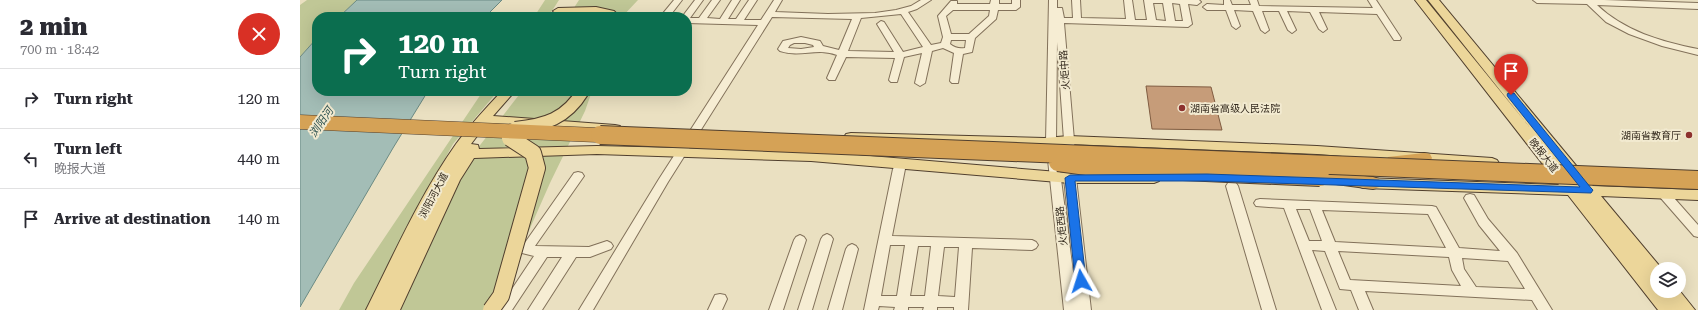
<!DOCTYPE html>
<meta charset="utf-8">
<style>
:root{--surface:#fff;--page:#f2f2f3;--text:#2b2b33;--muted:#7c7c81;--line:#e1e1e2}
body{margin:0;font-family:"Roboto Serif","Noto Sans SC",serif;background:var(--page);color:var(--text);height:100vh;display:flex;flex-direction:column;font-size:15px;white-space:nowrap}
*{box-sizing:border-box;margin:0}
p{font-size:13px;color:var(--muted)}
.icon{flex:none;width:22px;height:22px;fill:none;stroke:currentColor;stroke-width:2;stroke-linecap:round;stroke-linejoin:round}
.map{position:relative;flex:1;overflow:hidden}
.sheet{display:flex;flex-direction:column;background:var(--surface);width:300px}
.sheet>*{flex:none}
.top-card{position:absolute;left:12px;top:12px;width:380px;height:84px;border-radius:16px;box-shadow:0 4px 16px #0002;background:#0b6e4f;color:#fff;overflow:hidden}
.controls{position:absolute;left:1350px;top:262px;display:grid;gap:8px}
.controls a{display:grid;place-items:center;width:36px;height:36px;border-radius:50%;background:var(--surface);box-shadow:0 4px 16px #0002;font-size:20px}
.pin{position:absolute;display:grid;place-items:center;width:34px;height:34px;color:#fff;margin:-41px -17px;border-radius:50% 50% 50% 0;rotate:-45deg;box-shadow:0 0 4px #0007}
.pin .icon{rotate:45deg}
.me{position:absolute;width:44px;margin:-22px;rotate:354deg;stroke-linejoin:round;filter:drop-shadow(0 0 3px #0008)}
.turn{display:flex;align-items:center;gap:14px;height:84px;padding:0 20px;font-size:18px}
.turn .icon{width:52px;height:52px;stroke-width:2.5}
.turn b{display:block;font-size:28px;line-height:34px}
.round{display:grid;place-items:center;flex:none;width:42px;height:42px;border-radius:21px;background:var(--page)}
.summary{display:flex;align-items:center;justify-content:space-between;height:68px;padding:0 20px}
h1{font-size:24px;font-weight:800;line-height:30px}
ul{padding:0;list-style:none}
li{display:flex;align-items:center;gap:12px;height:60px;padding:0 20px;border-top:1px solid var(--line)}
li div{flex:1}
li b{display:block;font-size:15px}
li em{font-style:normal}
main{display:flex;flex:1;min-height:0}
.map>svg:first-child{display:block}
</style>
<main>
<section class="sheet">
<div class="summary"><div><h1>2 min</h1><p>700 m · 18:42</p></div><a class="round" style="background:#d93025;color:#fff"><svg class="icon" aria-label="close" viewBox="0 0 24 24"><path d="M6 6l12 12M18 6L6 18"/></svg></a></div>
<ul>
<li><svg class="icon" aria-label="right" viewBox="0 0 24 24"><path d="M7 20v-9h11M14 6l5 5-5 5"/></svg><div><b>Turn right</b></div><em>120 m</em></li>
<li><svg class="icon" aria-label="left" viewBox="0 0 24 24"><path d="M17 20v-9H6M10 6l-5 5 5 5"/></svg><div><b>Turn left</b><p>晚报大道</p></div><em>440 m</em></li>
<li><svg class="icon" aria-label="arrive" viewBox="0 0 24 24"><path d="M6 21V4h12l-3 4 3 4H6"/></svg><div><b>Arrive at destination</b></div><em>140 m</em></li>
</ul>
</section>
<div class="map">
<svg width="1398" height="310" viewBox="0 0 1398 310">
<rect width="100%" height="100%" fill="#eae0c1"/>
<path fill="#c0c796" d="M7,0H57L39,17H17V38L0,57V5Z
M245,0H259L248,17H234Z
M279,0H338L322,17H268Z
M183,91H198L153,144L118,208L69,310H39L54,283Z
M222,91H292L285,111L250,183L194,310H96L153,180Z"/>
<path fill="#a3bdb6" stroke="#6b8a83" d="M57,0H202L185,17H39Z
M17,38V91H128L93,148L0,307V57Z"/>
<path fill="#c69c79" stroke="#805c41" d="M846,86L911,87L922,130L852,129Z"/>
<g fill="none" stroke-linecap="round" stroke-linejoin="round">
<defs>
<path id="minor" d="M374,0H382L369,17H360Z
M395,0H403L390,18H399L412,0H420L407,18L420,19L432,0H440L428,19H436L449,0H457L444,20H461L474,0H482L475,12L528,14L575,13L596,10L611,6L621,0H631L617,9L608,12L631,45L641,43L643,37L638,16L651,1H657V4H690L691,0H699V4H712V0H720V7L716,10H698L696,19L675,38L672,52L663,54L658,83H652L650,81L654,53L643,48L632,51L625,83L620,86L615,83L622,53L604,57L597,82H591L589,80L595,58L546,57L535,80H529L527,78L537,55C516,47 502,58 480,51L478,49L483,41L501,37L520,41L523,46L539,50L552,19L472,17L368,182L293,310H279L359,179L458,25L387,23V17H382ZM653,10H690L689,16L669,34H651L646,16ZM601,14L623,47L603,52L584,22L581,21L577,24L594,52L548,51L561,18ZM651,40H666L665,48C659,49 655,48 650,44ZM494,43H505L513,45L514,47L501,49L488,48L490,45Z
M749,0H757V8H762L764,18H773L772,0H780L781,18L826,19L824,0H832L835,20H847L844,0H899L901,2L897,5L888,4L892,24L888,27L764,23L774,140L776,178L791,310H764L746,141ZM853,3H863L866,21L856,20ZM872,3L880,4L883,21H875ZM757,42L764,140V178L775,287L756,141Z
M924,0H930L932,5H951L949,0H957L959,6L1073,8L1068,0H1076L1101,38L1100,40H1094L1077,14L1019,12L1027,29L1023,32L1019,29L1010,12L987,11L996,30L992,33L988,30L979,11H962L969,30L965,33L961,30L953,11L934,10L940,26L936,29L932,26L926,10H907L903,7L907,4L924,5Z
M1233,0H1304L1398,3V9L1297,5C1324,31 1362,42 1398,49V55L1362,46L1329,34L1306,22L1287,4L1237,3Z
M599,165L603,166L605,169L592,236L732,240L736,242L738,245L736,248L732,250L672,248L668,310H654V307H637V310H623L624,307H608V310H594L595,307L579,306L578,310H564L593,169L595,166ZM590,245H605L597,296H581ZM618,246H631L625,296H610ZM644,247H659L655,297L638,296Z
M278,172L282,173L284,176L235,246L289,247L307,241L311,243L313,246L311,249L290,257H276L242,310H228L262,257H247L212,310H198L234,256L222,253L220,250L222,247L274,173Z
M932,182L936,183L938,186L976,310H962L926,186L928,183Z
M1363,189L1367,190L1398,225V237L1394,236L1359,196L1357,193L1359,190Z
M1170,194L1174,195L1188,219L1217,253L1252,310H1238L1232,300L1065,291L1073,310H1059L1051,290L1040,289L1025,251L1012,250L1036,310H1022L984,208L956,206L954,203L956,200L960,199L1132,206L1136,207L1159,248L1200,251L1179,225L1164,198L1166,195ZM996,209H1010L1022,241H1009ZM1022,210L1128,214L1146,248L1035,242ZM1038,251L1149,257L1152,270L1161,286L1050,280ZM1162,258L1208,261L1225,289L1176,287L1164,269Z
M527,234L531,236L533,239L512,310H498L521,239L523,236Z
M500,235L504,237L506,240L483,310H469L494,240L496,237Z
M552,244L556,246L558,249L542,310H528L546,249L548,246Z
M420,294L425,295L427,299L422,310H408L415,295Z"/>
<path id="major" d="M1115,0H1126L1231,129L1128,0H1139L1293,186L1398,190V200L1301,196L1362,269H1357V281L1354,280L1357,284V291L1379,290L1395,310H1358L1268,195L1063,188L1058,186L1056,183L1058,180L1063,178L1259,185Z
M296,7L314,11L320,17C306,17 292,13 277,13C270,14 257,17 253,11L258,8Z
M202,91H215L193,116L315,125L320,126L322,129L320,132L315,133L187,123L171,144L178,145L179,149L297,146L511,151L770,173H854L859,175L861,178L859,181L854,183H770L511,161L297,154L174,158L160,180L100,310H66C94,254 120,195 156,144C170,125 186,108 202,91Z
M551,133L744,138L769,136L1017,146L1192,158L1197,160L1199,163L1197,166L1192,168L1017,154L769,144L744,146L546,140L544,137L546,134Z"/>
<path id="highway" d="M1124,153L1130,154L1132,158L1130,162L1094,166L1088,165L1086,161L1088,157Z
M1020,171L1073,177L1079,179L1081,183L1079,187L1073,189L1014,181L1012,177L1014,173Z"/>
</defs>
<use href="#minor" stroke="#82715a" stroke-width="2"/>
<use href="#major" stroke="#503f2e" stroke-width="2"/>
<use href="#highway" stroke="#503f2e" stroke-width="2"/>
<use href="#minor" fill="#f6edd3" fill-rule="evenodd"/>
<use href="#major" fill="#ecd69a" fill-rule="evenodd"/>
<use href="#highway" fill="#d5a256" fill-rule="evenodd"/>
<defs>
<path id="major-bridge-far1" d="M215,128C245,125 266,119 283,91"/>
<path id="major-bridge" d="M191,310L201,296L237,168L233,153L210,138"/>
<path id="highway-bridge-far1" d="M0,122L319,136"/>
<path id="highway-bridge" d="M300,135L1398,180
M758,162L794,167L1020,177"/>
</defs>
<use href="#major-bridge-far1" stroke="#503f2e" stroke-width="14" stroke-linecap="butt"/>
<use href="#major-bridge" stroke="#503f2e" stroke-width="18" stroke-linecap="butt"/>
<use href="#highway-bridge-far1" stroke="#503f2e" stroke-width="15" stroke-linecap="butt"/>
<use href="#highway-bridge" stroke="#503f2e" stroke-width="20" stroke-linecap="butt"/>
<use href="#major-bridge-far1" stroke="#ecd69a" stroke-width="12"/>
<use href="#major-bridge" stroke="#ecd69a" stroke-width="16"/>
<use href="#highway-bridge-far1" stroke="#d5a256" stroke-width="14"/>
<use href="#highway-bridge" stroke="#d5a256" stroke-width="18"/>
</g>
<path fill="#1a73e8" stroke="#114b97" d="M1208,93H1214L1291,188L1293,190L1291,193L907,181H775L786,281L785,284L781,285L777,284L775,281L765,178L770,175L907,174L1280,187L1208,97L1207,95Z"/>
<g fill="#8d312e" stroke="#f2ead0" stroke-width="1.5">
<circle cx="882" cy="108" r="4"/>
<circle cx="1389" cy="135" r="4"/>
</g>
<g text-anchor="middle" stroke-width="4" stroke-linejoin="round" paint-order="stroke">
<g font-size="10" fill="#33291d" stroke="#f2ead0">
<text transform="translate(764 70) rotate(-94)" y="4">火炬中路</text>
<text transform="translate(1244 155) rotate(52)" y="4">晚报大道</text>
<text transform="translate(133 195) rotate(-62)" y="4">浏阳河大道</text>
<text transform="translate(761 226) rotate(-96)" y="4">火炬西路</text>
</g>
<g font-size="10" fill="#33291d" stroke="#f2ead0" text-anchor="start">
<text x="890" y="112">湖南省高级人民法院</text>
<text x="1381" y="139" text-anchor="end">湖南省教育厅</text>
</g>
<g font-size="11" font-style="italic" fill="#2d5251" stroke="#f2ead0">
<text transform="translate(21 122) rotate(-56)" y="4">浏阳河</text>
</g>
</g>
</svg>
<div class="controls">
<a><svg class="icon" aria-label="layers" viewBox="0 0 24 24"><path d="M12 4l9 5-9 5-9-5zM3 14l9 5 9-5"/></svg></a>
</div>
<div class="pin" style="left:1211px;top:95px;background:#d93025"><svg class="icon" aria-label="arrive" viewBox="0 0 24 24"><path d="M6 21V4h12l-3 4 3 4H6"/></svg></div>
<svg class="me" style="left:781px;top:281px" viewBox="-20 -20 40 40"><path d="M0-17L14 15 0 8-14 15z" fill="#1a73e8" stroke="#fff" stroke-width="4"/></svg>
<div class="top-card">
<div class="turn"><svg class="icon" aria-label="right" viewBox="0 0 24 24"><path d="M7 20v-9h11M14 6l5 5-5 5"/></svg><div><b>120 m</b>Turn right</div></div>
</div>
</div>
</main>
